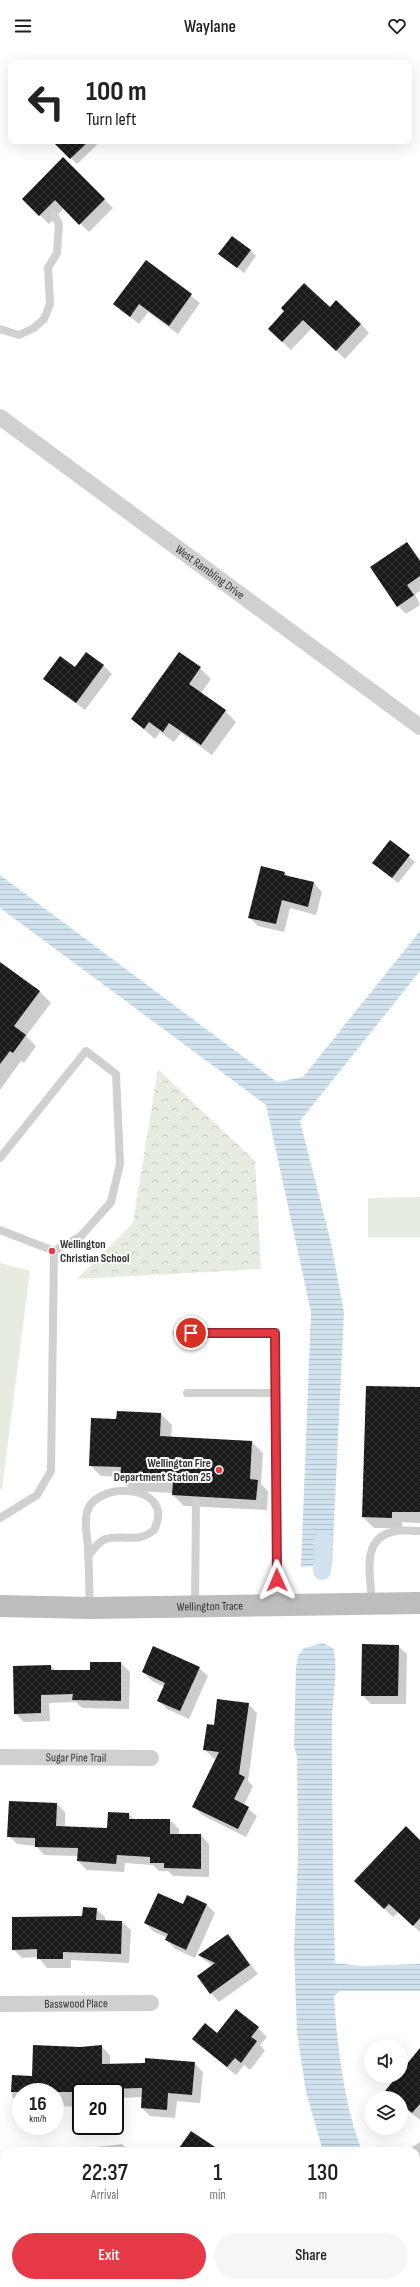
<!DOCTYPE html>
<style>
:root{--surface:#fff;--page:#f6f6f6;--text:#222;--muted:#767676;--accent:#e63946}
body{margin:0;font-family:"Sofia Sans Condensed",sans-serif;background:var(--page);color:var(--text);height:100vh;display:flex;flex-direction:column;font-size:15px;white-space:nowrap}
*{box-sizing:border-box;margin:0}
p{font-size:13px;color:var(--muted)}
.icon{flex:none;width:22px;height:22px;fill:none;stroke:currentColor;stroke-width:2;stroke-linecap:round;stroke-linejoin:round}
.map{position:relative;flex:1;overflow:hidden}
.panel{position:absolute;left:0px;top:2095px;width:420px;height:140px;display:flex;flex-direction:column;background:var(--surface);border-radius:12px 12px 0 0;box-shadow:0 4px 16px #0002}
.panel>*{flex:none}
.hud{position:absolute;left:8px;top:8px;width:404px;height:84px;border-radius:8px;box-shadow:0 4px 16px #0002;background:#fff;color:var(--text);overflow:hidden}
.controls{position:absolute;left:364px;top:1987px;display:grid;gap:8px}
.controls a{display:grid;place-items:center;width:44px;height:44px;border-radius:50%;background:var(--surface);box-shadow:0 4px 16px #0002;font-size:20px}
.speed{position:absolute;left:12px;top:2031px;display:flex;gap:8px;font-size:20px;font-weight:700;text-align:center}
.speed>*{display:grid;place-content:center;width:52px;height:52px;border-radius:50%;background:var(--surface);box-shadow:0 4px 16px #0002;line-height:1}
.speed small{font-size:10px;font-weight:400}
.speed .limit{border:2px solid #111;border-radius:6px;background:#fff;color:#111}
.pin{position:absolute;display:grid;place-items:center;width:34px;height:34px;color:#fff;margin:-17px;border:2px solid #fff;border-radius:50%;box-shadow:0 1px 4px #0007}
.me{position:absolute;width:44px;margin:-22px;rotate:359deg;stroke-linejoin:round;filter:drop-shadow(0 0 3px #0008)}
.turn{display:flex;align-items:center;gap:14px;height:84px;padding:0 12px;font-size:18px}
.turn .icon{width:52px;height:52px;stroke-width:2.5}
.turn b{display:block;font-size:28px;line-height:34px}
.eta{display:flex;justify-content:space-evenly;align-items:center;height:68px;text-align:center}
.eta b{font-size:24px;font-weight:600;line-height:28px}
.action{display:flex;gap:8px;margin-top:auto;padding:8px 12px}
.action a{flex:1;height:46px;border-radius:24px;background:var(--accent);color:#fff;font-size:16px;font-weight:600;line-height:46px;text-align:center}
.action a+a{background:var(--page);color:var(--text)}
header{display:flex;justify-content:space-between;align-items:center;height:52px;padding:0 12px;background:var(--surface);font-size:18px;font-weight:600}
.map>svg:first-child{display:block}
</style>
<header><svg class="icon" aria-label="menu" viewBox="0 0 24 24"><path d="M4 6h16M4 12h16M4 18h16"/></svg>Waylane<svg class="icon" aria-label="heart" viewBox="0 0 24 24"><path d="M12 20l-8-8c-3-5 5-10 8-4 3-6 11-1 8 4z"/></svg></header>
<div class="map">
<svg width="420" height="2235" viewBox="0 0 420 2235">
<defs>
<pattern id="forest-crowns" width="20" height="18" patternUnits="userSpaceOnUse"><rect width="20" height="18" fill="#e6ecdf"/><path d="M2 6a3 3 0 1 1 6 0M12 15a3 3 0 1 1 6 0" fill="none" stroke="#c6cbc0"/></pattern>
<pattern id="water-rules" width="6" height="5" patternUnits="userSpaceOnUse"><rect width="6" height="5" fill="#cfe2ee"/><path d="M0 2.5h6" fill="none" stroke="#b2c2cd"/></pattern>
<pattern id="building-cross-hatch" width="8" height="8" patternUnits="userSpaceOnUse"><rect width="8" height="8" fill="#1a1a1a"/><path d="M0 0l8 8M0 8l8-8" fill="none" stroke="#333"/></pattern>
</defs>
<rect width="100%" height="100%" fill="#fff"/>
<path fill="#e6ecdf" d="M420,1145V1185H368V1146Z
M0,1211L30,1219L2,1437H0Z"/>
<path fill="url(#forest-crowns)" d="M158,1017L255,1109L261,1217L77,1227L133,1171Z"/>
<path fill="url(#water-rules)" d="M0,823L277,1030L303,1025L420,879V919L300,1069L331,1191L344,1260L332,1513L301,1515L311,1260L266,1053L0,856Z
M323,1591L333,1596C339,1611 332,1651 332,1669C332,1750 333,1830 335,1911L361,1914L420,1912V1939H340L334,1944C337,1993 344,2053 362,2099H323L306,2040L297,1981L294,1896L298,1806L297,1705L294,1693L296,1615L298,1604L304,1596Z
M416,2215L420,2223V2235H386L384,2231H416Z"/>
<path fill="#0003" d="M54,89H97L99,91L77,112Z
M63,107L113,156L89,180L64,156L49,172L23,147Z
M250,198L256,204L244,221L220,202Z
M146,209L200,251L178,282L148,260L139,272L114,252Z
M330,256L361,272L369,281L345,307L312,276L291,298L269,277Z
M407,491L420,507V539L415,542L420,553L406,562L398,554Z
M103,613L112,622L85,658L45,627L75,616Z
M200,616L211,627L201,641L225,659L236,670L212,703L181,681L174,690L160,680L155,687L132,667Z
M390,790L415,810L398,831L374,811Z
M284,821L289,825L314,831L322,840L316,863L290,856L284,880L258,874L249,865Z
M0,911L40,940L51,951L26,984L36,994L24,1011L21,1009L0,1038Z
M420,1336V1471L402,1470V1476H374L363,1465Z
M161,1362L172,1373L171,1385L252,1390L263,1401L261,1432L268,1439L267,1458L184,1454L173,1443V1441L132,1439L121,1428V1425L101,1424L90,1413L117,1368Z
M398,1594L407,1602L406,1652H371L362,1643Z
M91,1611H121L130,1620L129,1657L82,1656L76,1650L49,1651L50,1669L24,1670L15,1661L51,1614L56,1619H91Z
M199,1616L208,1624L189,1667L167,1657L159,1649L165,1635L152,1629L143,1620Z
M248,1652L257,1661L248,1729L253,1734L244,1753L257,1764L246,1785L202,1763L194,1755L217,1707L213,1706L204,1697L215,1674Z
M57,1752L65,1760V1775L108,1777L129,1762L134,1768H170L179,1777V1783H201L209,1792V1825L173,1824L168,1819H159L153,1813L125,1811L124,1820L87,1818L78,1809V1804L44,1803L36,1794L17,1792L8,1783Z
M420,1789V1880L398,1860L393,1865L364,1838Z
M183,1853H207L215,1861L195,1906L175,1897L167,1888L168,1886L154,1880L145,1871Z
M96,1857L105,1865V1869L122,1870L131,1878L129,1911L71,1908V1916H47L38,1905L22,1906L13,1897L83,1865Z
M228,1883L258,1922L219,1950L211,1941L213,1914L199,1904Z
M258,1976L267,1985L260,1993L265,1999L250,2018L244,2013L236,2023L193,1987Z
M101,1994L110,2003V2013L194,2011L203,2020L200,2051L177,2049L175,2066L150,2064L142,2056L143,2045L115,2046V2040H81V2055L55,2054V2040H21V2053L12,2045L13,2024L33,2025L80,1996Z
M420,1997V2068L401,2053V2046H393L386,2039L398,2024H401V2021Z
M420,2090V2136L416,2130V2099H406Z
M122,2092L130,2099H97L96,2095Z
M113,2231H134L137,2235H107Z
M253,2231H320L313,2235H256Z"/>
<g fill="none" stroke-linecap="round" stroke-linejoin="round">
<path stroke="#cfe2ee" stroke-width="18" d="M322,1519L323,1489"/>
</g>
<path fill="url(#building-cross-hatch)" d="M52,89H89L70,107Z
M63,105L105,147L79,173L55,148L39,164L22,147Z
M232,184L251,198L237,216L218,202Z
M146,208L192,242L169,274L139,252L130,265L113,252Z
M304,231L330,255L336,248L361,272L336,299L303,268L282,290L268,277L284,259L281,256Z
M407,490L420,509V524L407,533L414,543L397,555L370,515Z
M86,600L104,613L76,651L43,627L60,604L75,615Z
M179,600L201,615L189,632L226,658L201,693L169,671L163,680L149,670L144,677L131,667Z
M390,788L410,803L392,826L372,811Z
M261,814L285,820L284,823L314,830L308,855L282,848L276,872L248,866Z
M0,910L40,939L14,974L26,983L13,1001L10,999L0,1012Z
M366,1334L420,1335V1460H392V1466L362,1465Z
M117,1359L161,1361L160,1384L252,1389L250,1427L258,1428L256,1448L172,1443L173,1430L120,1429L121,1415L89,1414L91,1366L116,1367Z
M362,1592L399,1593L398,1644H361Z
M153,1594L200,1615L180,1659L157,1649L165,1631L142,1620Z
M90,1610H121V1649L72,1648L73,1642L41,1643V1661L14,1662L13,1614L51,1613V1618H90Z
M217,1647L249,1651L239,1722L245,1725L234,1747L249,1755L238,1777L192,1755L219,1700L203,1698L207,1672L214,1673Z
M9,1749L57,1751L56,1774L107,1776L108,1760L129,1761V1767H170V1782H201V1817L164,1816V1811H150V1805L117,1803L116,1812L77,1809L78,1796L35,1795V1786L7,1785Z
M406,1774L420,1788V1866L413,1874L389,1852L384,1857L354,1829Z
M158,1841L183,1852L187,1843L207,1852L186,1898L165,1888L168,1882L144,1871Z
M83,1855L97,1856L96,1868L122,1869L121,1902L63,1900V1907H37V1897L12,1898V1865L82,1864Z
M228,1882L250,1913L210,1942L197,1924L215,1911L198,1903Z
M236,1957L259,1975L251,1985L257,1989L241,2011L235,2006L227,2015L192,1987L205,1971L217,1981Z
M33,1993L80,1995L102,1993V2012L145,2011V2006L195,2010L192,2043L168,2041L167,2058L141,2056L142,2036L105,2037V2040H11L12,2023L32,2024Z
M420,1996V2052L412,2061L401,2052V2046H393L385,2039L397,2024H401V2019Z
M191,2079L221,2099H177Z"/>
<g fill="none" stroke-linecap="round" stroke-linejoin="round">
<path stroke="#d0d0d0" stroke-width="8" d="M0,277L19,283L34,276L44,267L50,252L48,216L57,201L59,172L54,163
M0,1106L86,999L116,1022L120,1112L111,1150L81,1184L54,1199
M0,1178L54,1199
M177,1281H275L278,1552
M187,1341H275
M0,1466L37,1443L51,1419L54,1199
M88,1504C93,1499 98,1489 106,1487C124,1482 137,1492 154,1478C177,1432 96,1427 87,1460C84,1470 87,1484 88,1494C89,1514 89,1535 90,1555
M372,1550C371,1526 360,1488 392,1480C401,1477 411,1479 420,1479
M195,1553L196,1451"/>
<g stroke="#d0d0d0" stroke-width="16">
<path id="s1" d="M0,365L420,675"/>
<path id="s2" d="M0,1705L151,1706"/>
<path id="s3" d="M0,1952L151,1951"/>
<path d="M0,2163L4,2177"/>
<path d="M196,2231L198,2235"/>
<path d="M19,2235L27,2231"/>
</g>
<path stroke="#bdbdbd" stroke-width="22" id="s4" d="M0,1554L90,1556L420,1551"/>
</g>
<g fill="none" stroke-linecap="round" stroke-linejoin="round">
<defs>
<path id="route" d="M191,1281H275L277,1528"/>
</defs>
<use href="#route" stroke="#96252e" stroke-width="10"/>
<use href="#route" stroke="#e63946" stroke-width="7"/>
</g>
<g fill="#e63946" stroke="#fff" stroke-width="1.5">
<circle cx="52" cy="1199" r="4"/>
<circle cx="219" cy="1418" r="4"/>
</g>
<g text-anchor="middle" stroke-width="4" stroke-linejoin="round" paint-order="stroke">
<g font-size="12" fill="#333" stroke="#fff">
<text dy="4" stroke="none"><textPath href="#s1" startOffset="261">West Rambling Drive</textPath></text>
<text dy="4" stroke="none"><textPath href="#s4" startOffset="210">Wellington Trace</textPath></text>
<text dy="4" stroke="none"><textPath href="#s2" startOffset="76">Sugar Pine Trail</textPath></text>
<text dy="4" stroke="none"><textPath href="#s3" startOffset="76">Basswood Place</textPath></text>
</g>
<g font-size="12" font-weight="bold" fill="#333" stroke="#fff" text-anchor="start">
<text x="60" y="1196">Wellington<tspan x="60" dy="14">Christian School</tspan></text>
<text x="211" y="1415" text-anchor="end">Wellington Fire<tspan x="211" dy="14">Department Station 25</tspan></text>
</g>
</g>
</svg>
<div class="controls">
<a><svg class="icon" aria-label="sound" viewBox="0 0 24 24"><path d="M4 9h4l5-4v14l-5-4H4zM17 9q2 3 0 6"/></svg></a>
<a><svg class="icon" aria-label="layers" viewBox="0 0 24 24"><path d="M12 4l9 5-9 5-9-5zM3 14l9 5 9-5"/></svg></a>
</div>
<div class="speed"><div>16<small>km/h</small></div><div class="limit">20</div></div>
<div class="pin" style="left:191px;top:1281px;background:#d93025"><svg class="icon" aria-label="arrive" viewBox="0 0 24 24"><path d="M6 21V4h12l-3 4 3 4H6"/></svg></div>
<svg class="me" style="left:277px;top:1528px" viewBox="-20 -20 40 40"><path d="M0-17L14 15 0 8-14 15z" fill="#e63946" stroke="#fff" stroke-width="4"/></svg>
<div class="hud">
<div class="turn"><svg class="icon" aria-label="left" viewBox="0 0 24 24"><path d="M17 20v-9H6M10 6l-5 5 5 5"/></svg><div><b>100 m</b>Turn left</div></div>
</div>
<section class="panel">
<div class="eta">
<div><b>22:37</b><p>Arrival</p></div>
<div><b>1</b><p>min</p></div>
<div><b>130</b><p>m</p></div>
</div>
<div class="action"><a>Exit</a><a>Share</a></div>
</section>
</div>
